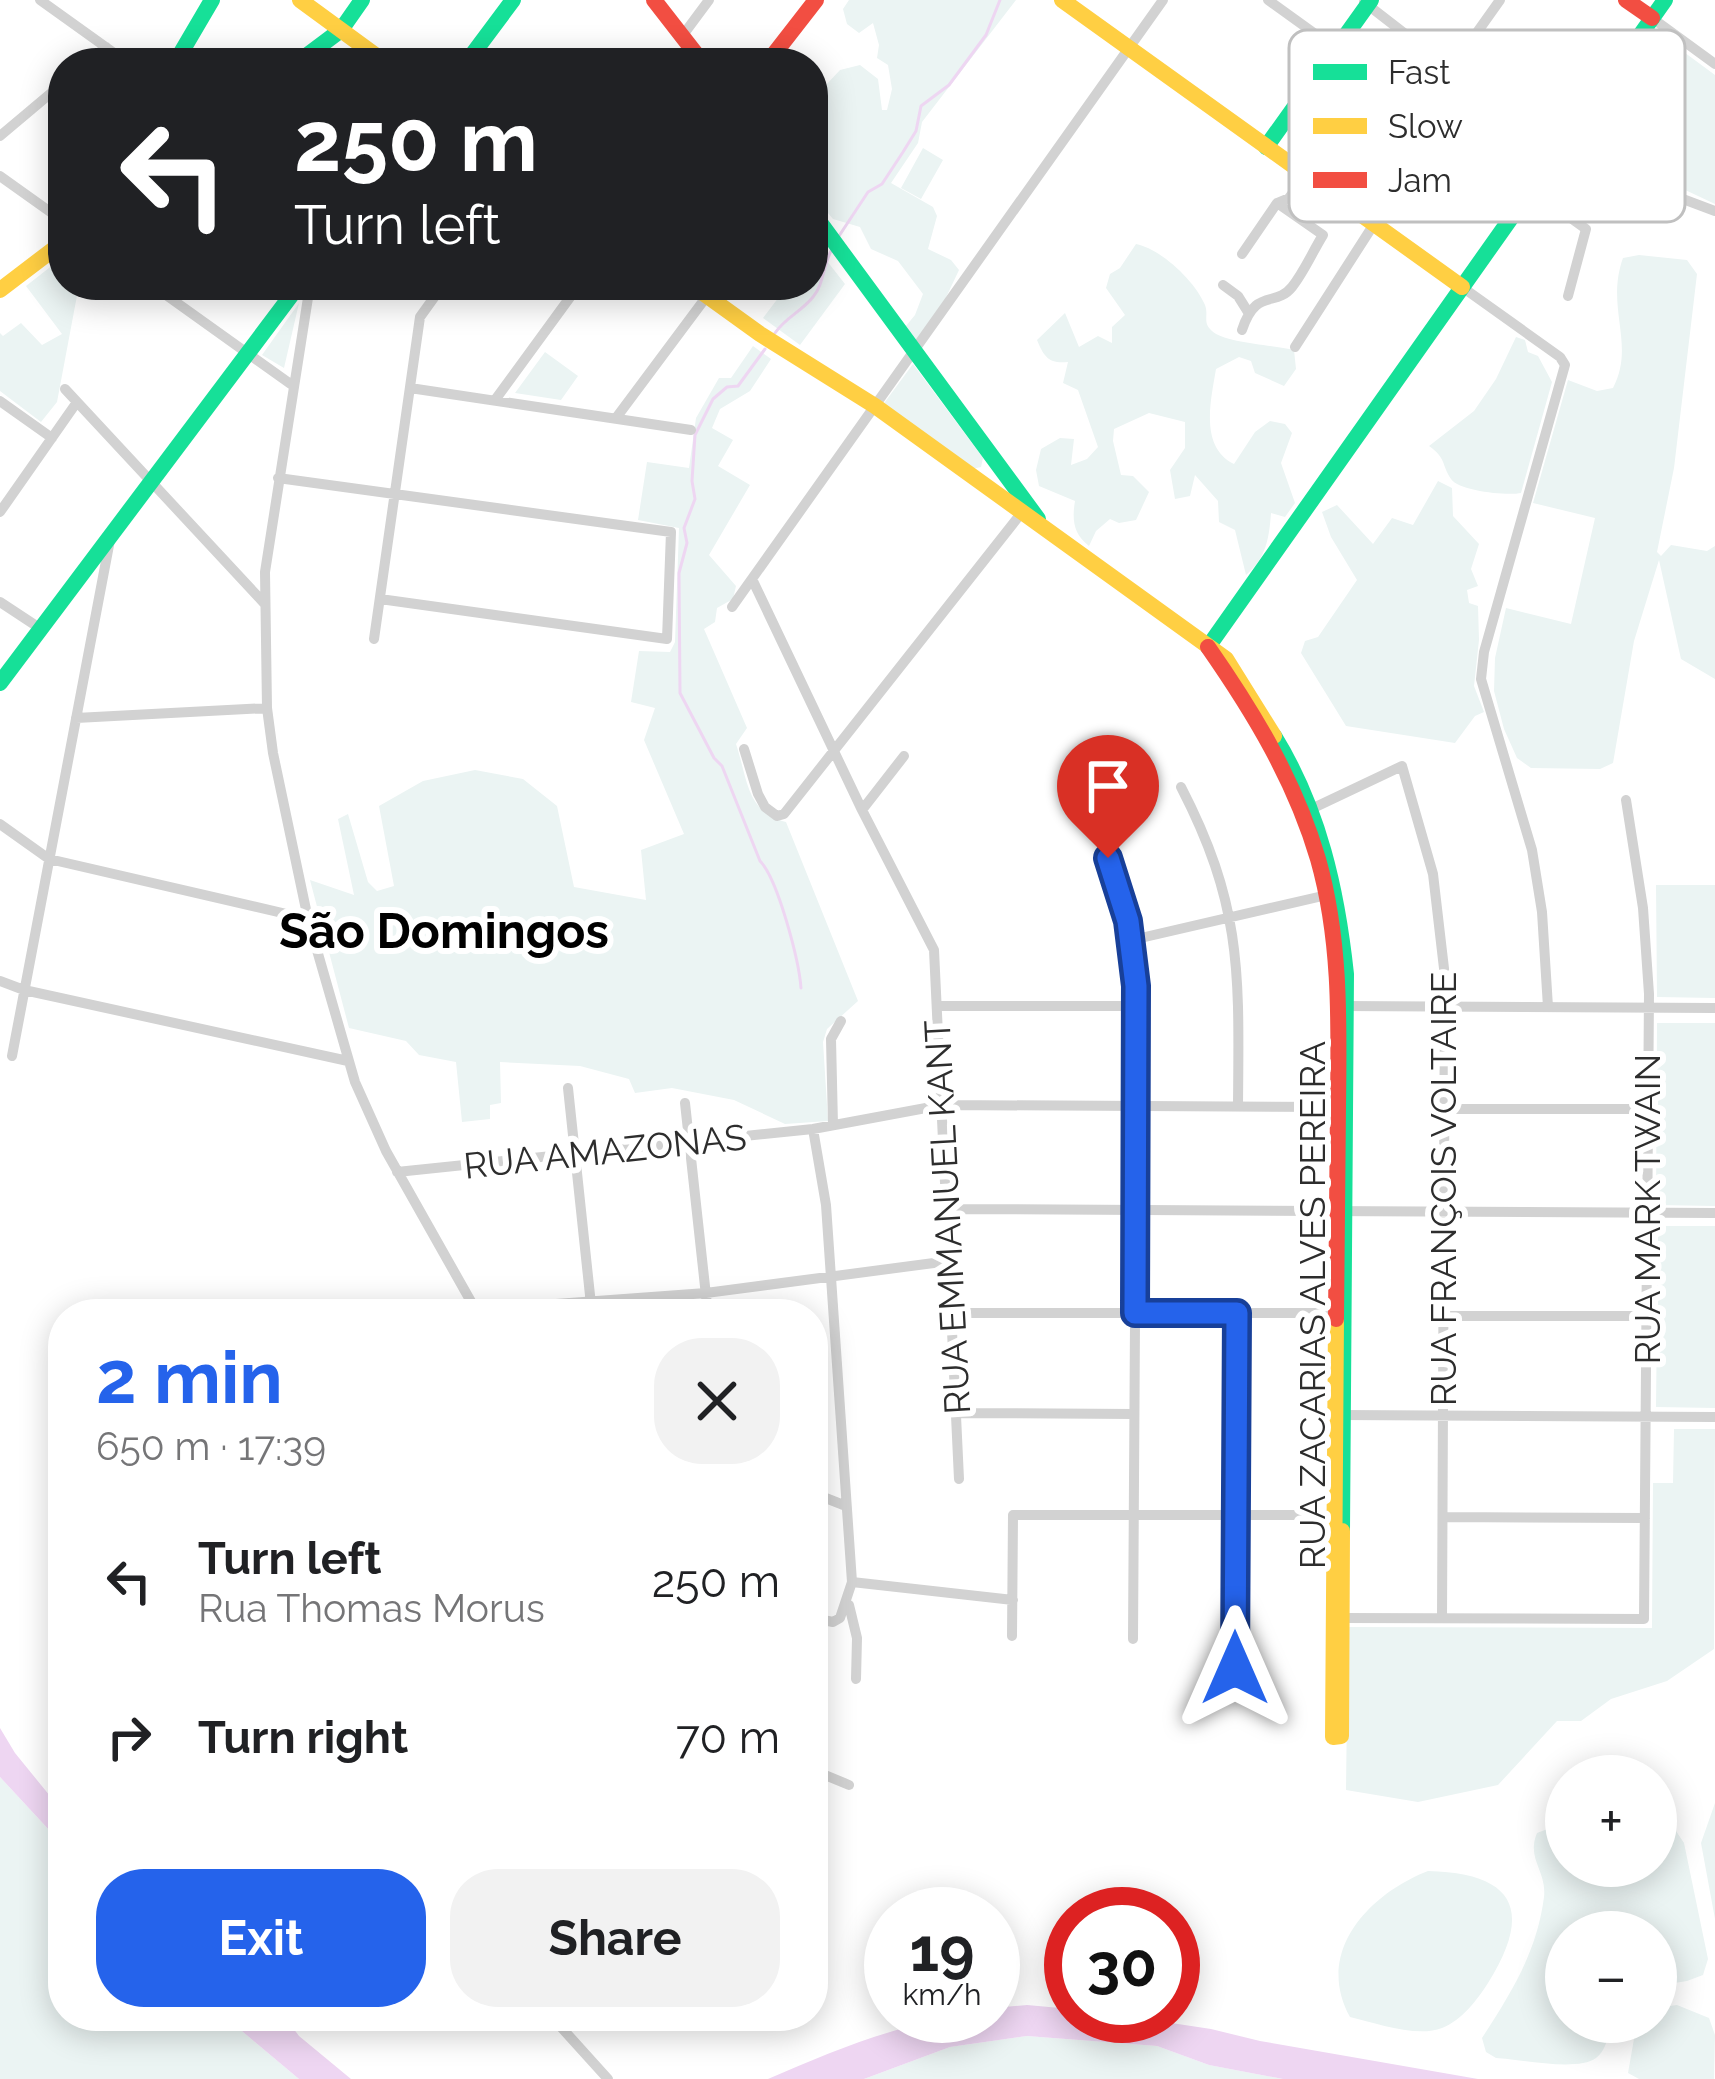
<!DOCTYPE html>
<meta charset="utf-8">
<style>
:root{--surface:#fff;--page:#f2f2f2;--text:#202124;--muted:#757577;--accent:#2563eb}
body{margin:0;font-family:Raleway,sans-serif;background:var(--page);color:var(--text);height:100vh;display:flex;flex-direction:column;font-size:45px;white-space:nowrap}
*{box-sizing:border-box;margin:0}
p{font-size:39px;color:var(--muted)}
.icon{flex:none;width:66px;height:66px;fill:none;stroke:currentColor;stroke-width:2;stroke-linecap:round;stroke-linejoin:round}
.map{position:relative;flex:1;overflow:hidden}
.sheet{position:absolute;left:48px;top:1299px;width:780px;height:732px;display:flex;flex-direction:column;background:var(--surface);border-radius:48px;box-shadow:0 6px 30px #0003}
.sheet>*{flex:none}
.top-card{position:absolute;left:48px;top:48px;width:780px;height:252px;border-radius:48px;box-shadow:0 6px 30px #0003;background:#202124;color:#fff;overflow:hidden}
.fabs{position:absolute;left:1545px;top:1755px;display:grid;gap:24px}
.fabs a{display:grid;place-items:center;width:132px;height:132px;border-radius:50%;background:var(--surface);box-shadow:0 6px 30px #0003;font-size:60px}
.speed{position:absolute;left:864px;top:1887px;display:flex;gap:24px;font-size:60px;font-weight:700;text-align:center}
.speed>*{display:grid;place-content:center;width:156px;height:156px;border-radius:50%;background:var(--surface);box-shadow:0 6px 30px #0003;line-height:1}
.speed small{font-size:30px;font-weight:400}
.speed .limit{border:18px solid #d22;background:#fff;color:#111}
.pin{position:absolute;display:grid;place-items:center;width:102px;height:102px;color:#fff;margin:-123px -51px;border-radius:50% 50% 50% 0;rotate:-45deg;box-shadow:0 0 12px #0007}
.pin .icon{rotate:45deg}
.me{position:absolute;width:132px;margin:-66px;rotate:0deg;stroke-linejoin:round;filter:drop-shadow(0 0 9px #0008)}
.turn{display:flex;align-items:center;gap:42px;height:252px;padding:0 48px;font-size:54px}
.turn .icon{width:156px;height:156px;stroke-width:2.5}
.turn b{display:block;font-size:84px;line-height:102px}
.round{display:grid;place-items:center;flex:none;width:126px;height:126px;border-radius:48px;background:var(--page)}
.summary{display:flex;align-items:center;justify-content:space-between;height:204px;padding:0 48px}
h1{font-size:72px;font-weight:700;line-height:90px;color:var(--accent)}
.cta{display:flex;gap:24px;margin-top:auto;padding:24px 48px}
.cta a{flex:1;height:138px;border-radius:48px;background:var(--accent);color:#fff;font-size:48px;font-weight:700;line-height:138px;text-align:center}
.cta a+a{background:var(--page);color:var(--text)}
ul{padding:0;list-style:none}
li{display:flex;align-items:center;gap:36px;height:156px;padding:0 48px}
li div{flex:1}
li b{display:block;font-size:45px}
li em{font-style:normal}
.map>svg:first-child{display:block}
</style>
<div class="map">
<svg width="1715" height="2079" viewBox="0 0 1715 2079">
<rect width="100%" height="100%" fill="#fff"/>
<path fill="#ebf4f3" d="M849,0H1016L922,122L918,143L891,183L933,207L937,216L928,249L951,260L959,270L941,308L915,343L901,332L915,315L923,294L898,261L871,249L860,227L833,219L813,195V72L826,85L840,70L860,65L878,79L882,110H887L892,89L888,65L877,58L879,45L873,23L859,33L847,24L843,9Z
M1650,27L1715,75V204L1647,172L1667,141L1600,99Z
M923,148L943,160L921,199L901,188Z
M1136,244C1161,249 1195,281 1205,305C1209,316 1202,322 1212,331C1224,343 1274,345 1294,350L1296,369L1284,386L1255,373L1251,361L1239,357L1216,369C1211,400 1199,447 1234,464L1255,432L1270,421L1285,424L1292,433L1281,463L1295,503L1285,517L1271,513C1269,539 1266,558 1246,575L1235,530L1219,522L1218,501L1195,475L1190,496L1175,499L1170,470L1185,448V422L1149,413L1114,429L1113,441L1121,475L1133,476L1149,492L1136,520L1119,523L1110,519L1096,531L1089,546C1073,534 1072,519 1075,501L1039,486L1036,470L1041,449L1060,438L1074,439L1071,465L1087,459L1098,447L1078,390L1063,383L1068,362C1049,364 1044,357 1037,340L1065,313L1079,347L1098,336L1112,343V327L1125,315L1106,288L1110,274L1120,268Z
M816,247L845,284L800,345L763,318L788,285H813Z
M1639,255L1687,260L1697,274L1674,468L1657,552L1661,556L1671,545L1707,551L1715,546V679L1681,659L1659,560L1634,641L1613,763L1600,769L1531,768L1517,758L1504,729L1494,691L1495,658L1506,608L1571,624L1595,518L1533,503L1568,380L1597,391L1613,388C1636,344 1605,308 1623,258Z
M63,257V285H79L57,402L41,422L0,391V333L3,336L21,323L42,345L62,334L26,286Z
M299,303L284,368L262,355Z
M1516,337L1525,340L1528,352L1538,356L1552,382L1521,493C1507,496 1459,491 1451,479C1441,464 1447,459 1429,446L1474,411L1496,379Z
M753,346L771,359L750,391L720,409L712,428L733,440L718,466L750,485L709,555L736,586L733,599L717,608L715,622L704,629L747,728L736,744C748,780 746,812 786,822L858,1001L827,1029L823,1042L828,1121L785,1124L734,1100L672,1088L635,1093L629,1079L580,1066L500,1062L501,1103L490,1105V1119L462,1122L456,1062L419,1055L406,1041L349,1028L310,880L354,895L338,819L348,814L368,882L377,891L394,886L379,806L423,781L475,770L523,779L557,806L574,887L646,900L641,850L684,834L644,740L655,708L631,702L639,651L670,652L675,642L679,528L638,520L647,462L689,468L696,418L719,378H731Z
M545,352L578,376L561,400L515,393Z
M913,364L983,458L981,467L972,469L882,406Z
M1438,481L1452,488L1453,516L1479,544L1471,569L1478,586L1467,590L1469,603L1478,606L1479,640L1474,686L1484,712L1475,716L1455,743L1346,726L1301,653L1305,641L1318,637L1357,580L1331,537L1322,512L1337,505L1373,544L1392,518L1413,525Z
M1656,885H1715V998L1657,997Z
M1657,1023H1715V1206L1656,1205Z
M1658,1226H1715V1408L1656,1407Z
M1674,1429H1715L1714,1649L1667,1681L1611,1699L1581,1721H1557L1498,1785L1418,1802L1346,1790L1348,1627L1652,1628L1653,1483H1673Z
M0,1777L63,1845V2016H224L299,2079H0Z
M1715,1803V1919L1701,1843Z
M1656,1820L1674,1828L1684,1843L1708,1959L1703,1975L1687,1981L1656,1986V1932H1566V2022H1612C1608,2034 1607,2050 1596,2058C1577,2072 1520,2059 1496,2058L1486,2052L1482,2038C1511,1993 1537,1952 1544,1897C1547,1871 1526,1859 1537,1833L1566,1822V1866H1656Z
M1428,1871C1514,1873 1534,1910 1488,1983C1478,1999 1461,2021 1442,2028C1417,2038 1376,2023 1350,2017C1314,1952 1369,1894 1428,1871Z
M1677,2005L1709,2018L1715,2035L1714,2079H1639L1628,2073L1637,2022H1656V2008Z
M1027,2036L1157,2046L1209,2065L1283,2079H864L950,2047Z"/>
<path fill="#eed6f2" d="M0,1728L15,1753L63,1812V1845L0,1777Z
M1027,2005L1071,2009V2016H1125L1211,2029L1260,2041L1478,2079H1283L1209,2065L1157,2046L1027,2036L950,2047L864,2079H768C841,2048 912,2016 993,2016V2008Z
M224,2016H284L299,2036L351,2079H299Z"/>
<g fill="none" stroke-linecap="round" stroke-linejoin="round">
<path stroke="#eed6f2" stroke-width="3" d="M839,236L868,192L882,184L903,152L916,131L921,106L949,85L986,35L1000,0
M775,333C786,317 801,312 813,297C824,284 823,265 832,249
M765,349L738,386L727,387L713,399L695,435L692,481L695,499L684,528L687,543L679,573L680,693L714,758L722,766L760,861C778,879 799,961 801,988"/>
<path stroke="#d2d2d2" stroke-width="10" d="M40,0L128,63
M1268,0L1586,229L1568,296
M1364,2L1484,95L1611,172L1715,211
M1652,18L1715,64
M683,35L709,0
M87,63L106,47
M1451,69L1500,0
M0,136L63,83
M0,176L63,221
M1242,254L1277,203L1289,198L1306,175
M152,285L292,385
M310,285L265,572L267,708L273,753L308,919L355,1082L386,1151L478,1314
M1223,285L1238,296L1248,312
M1462,287L1560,357L1565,365L1484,652L1481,679L1532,850L1542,912L1548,1007
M1242,330C1256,287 1275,308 1292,287C1304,272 1313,251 1323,235L1277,203
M1295,347L1374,224
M410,388L691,430
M65,389L264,603
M495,400L579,285
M0,401L52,438
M616,418L707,296
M278,478L671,532L667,639L380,599
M0,512L77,402
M752,579L862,810L934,950L959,1479
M0,602L41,629
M732,607L1163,0
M374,639L420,317L443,285
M76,718L267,708
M744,749L758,794L765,807L777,816L784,814L1023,511
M1181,787C1243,907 1239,975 1238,1106
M862,810L904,756
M1307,811L1402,766L1433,874L1445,977L1442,1618
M0,824L49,859L308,919
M1109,858L1132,940L1137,1006L1133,1639
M1132,940L1327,895
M0,981L24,990L348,1061
M938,1006H1137
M1342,1006L1715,1008
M12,1056L110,540
M568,1088L592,1314
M685,1103L708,1314
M1445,1109H1648
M833,1125L831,1039L841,1021
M813,1129L826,1205L852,1582L840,1618L833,1622L813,1618
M397,1172L813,1129L942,1105L1343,1107
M947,1209L1715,1213
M476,1310L706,1293L949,1261
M951,1313H1341
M1444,1316H1646
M956,1413L1134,1414
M1340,1415L1715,1417
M813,1493L846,1506
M1443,1517L1645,1518
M852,1582L1013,1600
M849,1605L857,1638L856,1679
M1340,1618L1644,1619L1649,994L1643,908L1626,800
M1012,1636L1013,1515H1340
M1235,1668L1237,1313
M813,1770L849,1785
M813,1909L816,1910
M551,2016L608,2079"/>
<path stroke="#16e098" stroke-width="16" d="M175,63L212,0
M297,63L341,30L362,0
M466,63L513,0
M1266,147L1371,0
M813,213L1038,519
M1208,647L1665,0
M0,683L299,285
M1274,736C1319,809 1337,890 1346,974L1342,1531"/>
<path stroke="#ffcf43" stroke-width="16" d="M300,0L386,63
M1062,0L1462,287
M692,285L760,334L875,406L1226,659L1274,736
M0,290L63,242
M1336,1319L1333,1737L1341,1736L1342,1531"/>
<path stroke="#f24e42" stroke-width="16" d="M654,0L703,63
M1626,0L1652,18
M767,63L816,0
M1208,647C1254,713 1295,781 1318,859C1341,940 1339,1023 1338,1106C1338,1177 1337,1248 1336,1319"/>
</g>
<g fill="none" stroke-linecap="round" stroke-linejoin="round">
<defs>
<path id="route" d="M1108,858L1128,921L1136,986L1135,1313H1237L1235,1668"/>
</defs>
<use href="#route" stroke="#184099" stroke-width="30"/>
<use href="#route" stroke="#2563eb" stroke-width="21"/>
</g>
<g text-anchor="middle" stroke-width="12" stroke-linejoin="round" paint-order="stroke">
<g font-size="36" fill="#2d2d2d" stroke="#fff">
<text transform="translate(605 1151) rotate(-6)" y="13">RUA AMAZONAS</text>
<text transform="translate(1443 1189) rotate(-90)" y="13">RUA FRANÇOIS VOLTAIRE</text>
<text transform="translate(1647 1209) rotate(-90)" y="13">RUA MARK TWAIN</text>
<text transform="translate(947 1217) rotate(-93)" y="13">RUA EMMANUEL KANT</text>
<text transform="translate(1312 1305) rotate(-90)" y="13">RUA ZACARIAS ALVES PEREIRA</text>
</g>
<g font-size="48" font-weight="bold" fill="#000" stroke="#fff">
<text x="444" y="948">São Domingos</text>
</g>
</g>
<rect x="1289" y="30" width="396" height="192" rx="18" fill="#fff" stroke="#c0c0c0" stroke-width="3"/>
<rect x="1313" y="64" width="54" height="16" fill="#16e098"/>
<rect x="1313" y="118" width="54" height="16" fill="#ffcf43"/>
<rect x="1313" y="172" width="54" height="16" fill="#f24e42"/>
<g font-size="33" fill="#2d2d2d">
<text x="1388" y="84">Fast</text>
<text x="1388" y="138">Slow</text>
<text x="1388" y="192">Jam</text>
</g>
</svg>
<div class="fabs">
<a>+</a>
<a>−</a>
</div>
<div class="speed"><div>19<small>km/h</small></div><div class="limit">30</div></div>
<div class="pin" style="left:1108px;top:858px;background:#d93025"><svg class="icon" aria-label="arrive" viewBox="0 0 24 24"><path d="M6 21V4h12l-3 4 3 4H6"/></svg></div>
<svg class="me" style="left:1235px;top:1668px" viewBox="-20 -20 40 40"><path d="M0-17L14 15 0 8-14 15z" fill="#2563eb" stroke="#fff" stroke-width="4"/></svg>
<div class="top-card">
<div class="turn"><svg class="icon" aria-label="left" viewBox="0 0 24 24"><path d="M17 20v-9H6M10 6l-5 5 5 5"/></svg><div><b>250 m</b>Turn left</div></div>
</div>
<section class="sheet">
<div class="summary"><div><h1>2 min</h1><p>650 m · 17:39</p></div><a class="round"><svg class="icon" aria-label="close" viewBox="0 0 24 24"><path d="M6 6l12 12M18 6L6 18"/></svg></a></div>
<ul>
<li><svg class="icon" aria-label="left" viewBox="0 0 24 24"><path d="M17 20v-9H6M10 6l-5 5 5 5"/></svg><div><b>Turn left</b><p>Rua Thomas Morus</p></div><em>250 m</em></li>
<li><svg class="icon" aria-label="right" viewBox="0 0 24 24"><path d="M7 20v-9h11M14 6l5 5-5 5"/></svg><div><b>Turn right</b></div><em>70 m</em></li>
</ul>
<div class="cta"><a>Exit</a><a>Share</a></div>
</section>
</div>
